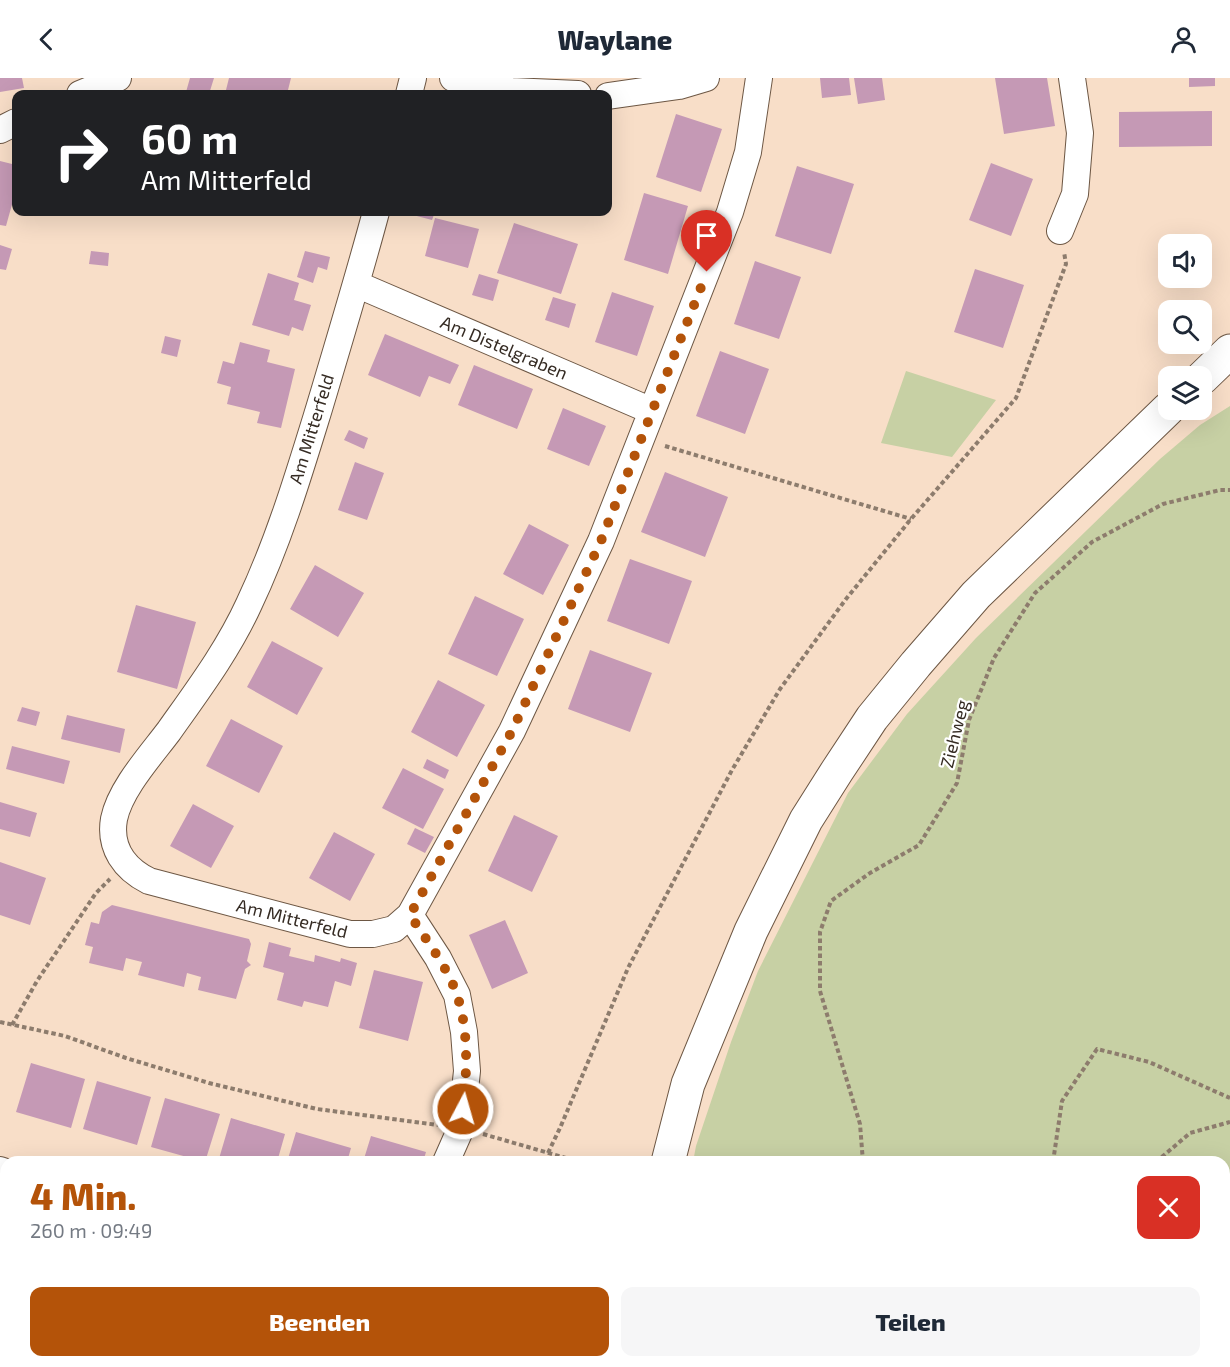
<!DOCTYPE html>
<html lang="de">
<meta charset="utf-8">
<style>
:root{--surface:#fff;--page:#f6f6f7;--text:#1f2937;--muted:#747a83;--accent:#b45309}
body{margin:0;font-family:"Exo 2",sans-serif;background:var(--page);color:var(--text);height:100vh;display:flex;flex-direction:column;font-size:22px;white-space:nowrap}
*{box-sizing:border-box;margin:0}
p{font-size:20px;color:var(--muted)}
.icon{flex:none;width:33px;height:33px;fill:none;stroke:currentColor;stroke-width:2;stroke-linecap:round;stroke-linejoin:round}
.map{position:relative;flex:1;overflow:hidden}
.side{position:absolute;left:0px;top:1078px;width:1230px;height:212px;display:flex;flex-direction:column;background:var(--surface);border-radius:18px 18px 0 0;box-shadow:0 6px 24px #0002}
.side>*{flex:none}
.banner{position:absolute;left:12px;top:12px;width:600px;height:126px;border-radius:12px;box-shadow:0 6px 24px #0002;background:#202124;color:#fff;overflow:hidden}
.controls{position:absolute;left:1158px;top:156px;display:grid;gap:12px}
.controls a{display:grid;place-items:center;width:54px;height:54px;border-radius:12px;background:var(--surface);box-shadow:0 6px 24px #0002;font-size:30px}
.pin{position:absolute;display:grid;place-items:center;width:51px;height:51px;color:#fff;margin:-62px -26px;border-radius:50% 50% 50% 0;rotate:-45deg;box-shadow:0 0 6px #0007}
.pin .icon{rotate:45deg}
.me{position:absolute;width:66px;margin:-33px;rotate:6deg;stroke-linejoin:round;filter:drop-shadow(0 0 4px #0008)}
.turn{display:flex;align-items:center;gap:21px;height:126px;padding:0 30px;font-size:27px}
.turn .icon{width:78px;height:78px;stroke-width:2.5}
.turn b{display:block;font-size:42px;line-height:51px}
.round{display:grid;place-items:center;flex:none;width:63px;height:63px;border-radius:12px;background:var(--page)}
.summary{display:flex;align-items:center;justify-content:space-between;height:102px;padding:0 30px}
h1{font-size:36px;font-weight:800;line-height:45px;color:var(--accent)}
.cta{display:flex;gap:12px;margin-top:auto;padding:12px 30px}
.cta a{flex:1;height:69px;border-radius:12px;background:var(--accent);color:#fff;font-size:24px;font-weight:800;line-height:69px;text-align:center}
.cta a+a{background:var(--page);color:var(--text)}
header{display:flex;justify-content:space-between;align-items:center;height:78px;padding:0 30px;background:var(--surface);font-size:27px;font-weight:800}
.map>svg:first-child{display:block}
</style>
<header><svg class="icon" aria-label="back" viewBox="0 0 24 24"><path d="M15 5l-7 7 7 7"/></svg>Waylane<svg class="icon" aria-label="person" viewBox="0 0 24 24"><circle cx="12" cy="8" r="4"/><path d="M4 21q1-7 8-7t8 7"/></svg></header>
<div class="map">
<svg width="1230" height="1289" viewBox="0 0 1230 1289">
<rect width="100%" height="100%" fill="#f8dec8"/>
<path fill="#c7d0a4" d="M906,293L996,322L952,379L881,365Z
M1230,328V1289H662V1284H1224V1084H693L696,1068L731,964L758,893L848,715L907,636L976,560L1160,381L1200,347Z"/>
<path fill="#c599b5" d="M0,0H22L24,10L0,14Z
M190,0H214L209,16H197L186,14Z
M229,0H291L287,16H225Z
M820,0H849L851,17L822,20Z
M854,0H882L885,22L858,26Z
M995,0H1047L1055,48L1004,56Z
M1189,0H1215V8L1189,9Z
M1212,33V68L1119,69V34Z
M676,36L722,51L701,114L656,99Z
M0,83L16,87V112L6,148L0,147Z
M991,85L1033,101L1011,158L969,142Z
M797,88L854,106L831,176L775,158Z
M644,115L688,128L668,196L624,182Z
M414,134H435L432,142L413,137Z
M435,140L479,151L468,190L425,178Z
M514,145L578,166L561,216L497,195Z
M0,167L12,171L6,192L0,191Z
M91,173L109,175L108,188L89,186Z
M305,173L330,179L327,192L318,189L313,205L297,199Z
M755,183L801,199L779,261L734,246Z
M975,191L1024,207L1003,270L954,254Z
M268,195L299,205L294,222L311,227L303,253L292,249L289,258L252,247Z
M479,196L499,202L493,223L472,217Z
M612,214L654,228L637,278L595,264Z
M553,219L576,226L569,250L545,242Z
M385,256L459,287L450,306L429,298L420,319L368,297Z
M165,258L181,262L177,279L161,275Z
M240,264L270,272L267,284L295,291L281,350L257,345L260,334L227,326L231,309L217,305L223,283L234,286Z
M720,273L769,291L745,356L696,338Z
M474,287L533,311L517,351L458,327Z
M563,330L606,348L589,388L547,371Z
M349,352L368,360L364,371L344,362Z
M355,384L384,395L367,442L338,432Z
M665,394L728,419L705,479L641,454Z
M529,446L569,467L543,517L503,496Z
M630,481L692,503L669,566L607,543Z
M315,487L364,515L338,559L290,531Z
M475,518L524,541L497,598L448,576Z
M136,527L196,544L177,611L117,594Z
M272,563L323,590L297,637L247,609Z
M590,572L652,595L630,654L568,631Z
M438,602L485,627L457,679L411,654Z
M22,629L40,634L36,648L17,643Z
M67,637L125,651L120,675L61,661Z
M231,641L283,668L259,715L206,688Z
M12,668L70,683L64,706L6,691Z
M427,681L449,692L445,701L423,690Z
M403,690L444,711L423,751L382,730Z
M0,724L37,735L30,759L0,751Z
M193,726L234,748L211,790L170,768Z
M514,737L558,758L532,814L488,793Z
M415,750L434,759L425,775L407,766Z
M334,754L375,776L350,823L309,800Z
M0,784L46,800L30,847L0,837Z
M112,827L249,861L251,866L247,883L251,887L245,891L236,921L198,912L201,899L187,895L184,909L138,897L142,884L126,880L123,893L89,885L93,869L85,867L91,844L99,846L102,834Z
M505,842L528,895L492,911L469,857Z
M269,864L291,870L289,878L314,884L315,877L340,884L341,880L357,885L351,908L335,903L328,929L304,923L302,929L277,922L284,895L263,889Z
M374,892L423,904L408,963L359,950Z
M31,985L85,1001L71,1050L16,1034Z
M97,1003L151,1019L137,1067L83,1051Z
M165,1020L220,1036L205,1084L151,1069Z
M231,1040L285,1056L277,1084H218Z
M296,1054L351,1070L347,1084H287Z
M371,1058L426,1074L423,1084H363Z
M0,1125L6,1127V1138L1,1157Z
M309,1284H355L354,1289H308Z"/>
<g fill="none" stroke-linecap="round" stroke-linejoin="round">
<defs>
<path id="lane" d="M401,1289L402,1284"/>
<path id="street" d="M453,0L511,13L578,16
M80,16L118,0
M409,16L413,0
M608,18L679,8L706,0
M0,52L16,44
M376,134C358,201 338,267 318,334C298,399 278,465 249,526C228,572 198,612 169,653C151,677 120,711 114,741C109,770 125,791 149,803L350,856H373L394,851L410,837L512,653L601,463L730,134L748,74L759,0
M1060,153L1075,116L1080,55L1072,0
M356,206L652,333
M410,837L438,880L457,917L464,954L467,993L461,1050L446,1084
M0,1092L6,1094
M238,1289L239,1284"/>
<path id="primary" d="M1202,300L1230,273
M668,1084L688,1006L751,853L806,742L837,693L872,640L916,586L976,517L1168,331
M639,1289L640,1284"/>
</defs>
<use href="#lane" stroke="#6d5744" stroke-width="14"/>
<use href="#street" stroke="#6d5744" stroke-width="28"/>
<use href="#primary" stroke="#6d5744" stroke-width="35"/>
<path stroke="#8d7c6d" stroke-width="4" stroke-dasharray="4.5 3" stroke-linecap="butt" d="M665,368L911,441
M0,944L65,958L126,980L209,1005L317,1031L438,1047
M12,947L37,903L96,815L110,801
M483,1056L580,1084
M548,1075L560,1050L628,890L732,692L780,611L846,521L911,441L1016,320L1066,186L1064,174
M863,1084L860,1046L820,913V854L831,823L870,795L919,767L957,705L969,642L994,580L1035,515L1092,464L1163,426L1220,412H1230
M1053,1084L1062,1023L1097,971L1149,984L1230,1020
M1156,1084L1190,1055L1230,1044
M898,1284L901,1289
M1094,1289L1096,1284"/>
<use href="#lane" stroke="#fff" stroke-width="12"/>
<use href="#street" stroke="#fff" stroke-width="26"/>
<use href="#primary" stroke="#fff" stroke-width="33"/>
</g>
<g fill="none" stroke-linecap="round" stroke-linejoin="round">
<path stroke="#b45309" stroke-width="10" stroke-dasharray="0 18" d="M463,1031C467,994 469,953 457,917C447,888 426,862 410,837L512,653L601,463L707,194"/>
</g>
<g text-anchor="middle" stroke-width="4.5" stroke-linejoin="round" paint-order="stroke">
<g font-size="18" fill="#352b23" stroke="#fff">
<text transform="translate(504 270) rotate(23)" y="6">Am Distelgraben</text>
<text transform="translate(312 351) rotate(-73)" y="6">Am Mitterfeld</text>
<text transform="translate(955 656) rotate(-76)" y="6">Ziehweg</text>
<text transform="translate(292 841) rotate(14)" y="6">Am Mitterfeld</text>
</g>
</g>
</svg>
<div class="controls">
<a><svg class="icon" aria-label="sound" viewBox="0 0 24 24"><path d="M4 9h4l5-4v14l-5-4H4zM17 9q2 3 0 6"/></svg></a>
<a><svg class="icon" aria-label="search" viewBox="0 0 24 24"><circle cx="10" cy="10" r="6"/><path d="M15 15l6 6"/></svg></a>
<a><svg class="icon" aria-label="layers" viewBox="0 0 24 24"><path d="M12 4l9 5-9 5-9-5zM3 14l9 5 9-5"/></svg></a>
</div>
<div class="pin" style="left:707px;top:194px;background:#d93025"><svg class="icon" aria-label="arrive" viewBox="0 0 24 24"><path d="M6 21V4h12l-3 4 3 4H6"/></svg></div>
<svg class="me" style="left:463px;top:1031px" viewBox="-20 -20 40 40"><circle r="17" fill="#b45309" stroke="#fff" stroke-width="3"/><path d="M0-11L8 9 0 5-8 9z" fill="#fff"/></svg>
<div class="banner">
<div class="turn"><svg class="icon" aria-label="right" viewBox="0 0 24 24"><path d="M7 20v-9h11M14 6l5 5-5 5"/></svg><div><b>60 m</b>Am Mitterfeld</div></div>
</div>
<section class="side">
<div class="summary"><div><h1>4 Min.</h1><p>260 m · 09:49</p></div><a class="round" style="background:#d93025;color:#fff"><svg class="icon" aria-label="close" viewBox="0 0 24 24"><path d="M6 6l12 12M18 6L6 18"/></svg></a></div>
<div class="cta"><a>Beenden</a><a>Teilen</a></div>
</section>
</div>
